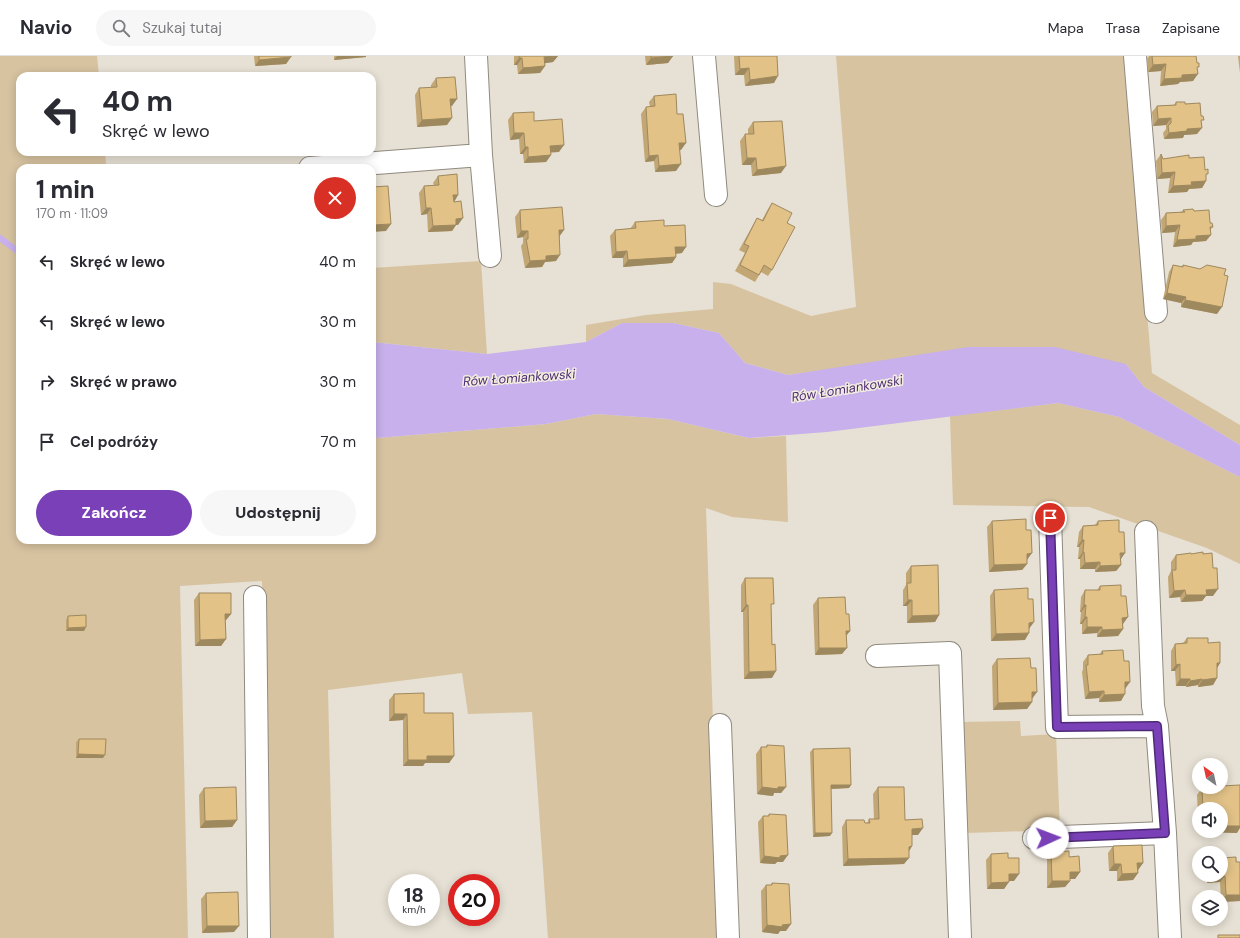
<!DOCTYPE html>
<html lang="pl">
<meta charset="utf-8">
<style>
:root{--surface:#fff;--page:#f7f7f7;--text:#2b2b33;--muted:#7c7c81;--line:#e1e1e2;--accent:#7940b7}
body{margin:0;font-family:"DM Sans",sans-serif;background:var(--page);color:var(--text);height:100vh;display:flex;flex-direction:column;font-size:15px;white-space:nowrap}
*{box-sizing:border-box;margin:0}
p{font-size:13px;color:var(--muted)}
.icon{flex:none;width:22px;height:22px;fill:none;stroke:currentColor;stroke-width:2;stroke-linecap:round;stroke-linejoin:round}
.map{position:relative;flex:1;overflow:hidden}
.panel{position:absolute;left:16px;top:108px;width:360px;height:380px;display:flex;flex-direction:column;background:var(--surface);border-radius:12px;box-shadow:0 2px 10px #0003}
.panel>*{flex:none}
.guide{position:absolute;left:16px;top:16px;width:360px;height:84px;border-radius:12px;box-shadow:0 2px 10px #0003;background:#fff;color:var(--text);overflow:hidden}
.needle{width:26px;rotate:327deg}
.fabs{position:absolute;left:1192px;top:702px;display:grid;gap:8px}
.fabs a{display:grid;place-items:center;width:36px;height:36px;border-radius:50%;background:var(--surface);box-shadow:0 2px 10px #0003;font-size:20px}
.speed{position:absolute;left:388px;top:818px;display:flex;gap:8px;font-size:20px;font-weight:700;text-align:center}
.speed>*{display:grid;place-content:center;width:52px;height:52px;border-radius:50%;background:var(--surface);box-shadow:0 2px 10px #0003;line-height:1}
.speed small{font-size:10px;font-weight:400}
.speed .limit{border:6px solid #d22;background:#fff;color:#111}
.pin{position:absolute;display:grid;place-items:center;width:34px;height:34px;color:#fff;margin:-17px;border:2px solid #fff;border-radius:50%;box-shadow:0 1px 4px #0007}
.me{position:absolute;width:44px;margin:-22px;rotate:88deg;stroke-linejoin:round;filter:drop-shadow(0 0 3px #0008)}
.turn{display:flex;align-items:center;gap:14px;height:84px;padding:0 20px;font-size:18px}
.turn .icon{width:52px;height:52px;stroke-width:2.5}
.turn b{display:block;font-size:28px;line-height:34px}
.round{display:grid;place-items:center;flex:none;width:42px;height:42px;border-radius:21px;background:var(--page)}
.summary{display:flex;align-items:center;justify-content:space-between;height:68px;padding:0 20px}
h1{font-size:24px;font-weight:800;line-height:30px}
.action{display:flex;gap:8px;margin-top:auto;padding:8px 20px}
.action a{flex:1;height:46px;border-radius:24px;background:var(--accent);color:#fff;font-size:16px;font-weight:800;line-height:46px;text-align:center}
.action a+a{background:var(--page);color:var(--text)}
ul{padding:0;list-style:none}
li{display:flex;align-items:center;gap:12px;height:60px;padding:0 20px}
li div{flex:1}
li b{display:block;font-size:15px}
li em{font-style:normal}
header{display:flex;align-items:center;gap:24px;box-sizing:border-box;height:56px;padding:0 20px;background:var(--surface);border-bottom:1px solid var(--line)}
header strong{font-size:19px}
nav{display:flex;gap:22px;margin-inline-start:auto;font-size:14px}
.search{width:280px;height:36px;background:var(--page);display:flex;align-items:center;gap:10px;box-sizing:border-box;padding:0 14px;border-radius:22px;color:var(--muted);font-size:15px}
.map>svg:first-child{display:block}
</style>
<header>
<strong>Navio</strong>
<div class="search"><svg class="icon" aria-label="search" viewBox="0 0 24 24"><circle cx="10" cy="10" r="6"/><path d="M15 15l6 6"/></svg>Szukaj tutaj</div>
<nav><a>Mapa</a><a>Trasa</a><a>Zapisane</a></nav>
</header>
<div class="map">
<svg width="1240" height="882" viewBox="0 0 1240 882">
<rect width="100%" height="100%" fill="#e7e0d4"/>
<path fill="#d7c3a0" d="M0,0H97L99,20H20V96H105L106,108L124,112H20V484H372V381L377,382L546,368L596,358L668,363L749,382L786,380L788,466L732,461L706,452L720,882H548L532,656L468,658L462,617L328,634L334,882H268L262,525L180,530L188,882H0Z
M836,0H1126L1152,317L1240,369V389L1144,331L1126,308L852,310L788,319L745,307L719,277L673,267H622L586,286V269L646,259L713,253V226L731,228L811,260L856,251Z
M481,205L487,298L372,286V212Z
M1058,347L1119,361L1240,421V508L1207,492L1089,451L953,449L950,360Z
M1020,665L1021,680L1056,678L1060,774L967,777L960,666Z"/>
<path fill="#c7b0eb" d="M622,267H673L719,277L745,307L788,319L968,291H1055L1126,308L1144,331L1240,389V421L1119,361L1058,347L827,376L749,382L668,363L596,358L546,368L377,382L372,381V286L487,298L586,286Z"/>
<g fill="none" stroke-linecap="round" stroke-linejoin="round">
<path stroke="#c7b0eb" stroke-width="6" d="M0,182L20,197"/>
<defs>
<path id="minor" d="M476,0L481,99L490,200
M704,0L716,139
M1135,0L1156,256
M310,112L481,99
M1050,462L1057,671L1157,670
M1146,476L1153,650L1157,670L1165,777L1170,882
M255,541L259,882
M877,600L950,597L960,882
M720,669L728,882
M1034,782L1165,777"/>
</defs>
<use href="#minor" stroke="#908a7f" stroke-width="24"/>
<use href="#minor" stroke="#fff" stroke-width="22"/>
</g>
<path fill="#c2a774" d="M254,0H291L286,8L255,10Z
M334,0H366V1L334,4Z
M514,0H558L553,6L545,7V10L540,17L518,18L517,9H514Z
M645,0H673L668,7L646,9Z
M734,0H777L774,27L745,30L744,19H735Z
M1149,0H1196L1197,14L1193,25L1180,26L1178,28L1160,30L1161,15L1148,16L1147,3Z
M1238,0H1240V17Z
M436,22L452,50H451L447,69L417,71L415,39L419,32H431V29Z
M654,40L677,58L681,94H680L676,115L655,116L654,105L645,106L641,58L646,51H650L649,46Z
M1176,46L1185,48L1202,67L1197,78L1184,79L1183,82L1164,83L1163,77L1166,73V69L1153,70L1152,56L1157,50L1174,49Z
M513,57L534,65L559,96H550L551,99L546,106L524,107L523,98H520L519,83L510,84L508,64Z
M753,66L781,117L752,120L751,109H742L740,85L745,78H748V73Z
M1161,98L1163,103L1189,102L1206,120V125L1202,132L1189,133L1187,136L1168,137L1170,122L1157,123L1156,105Z
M438,120L458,139L454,146L458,169H456L452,175L428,176L427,158L421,159L419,137L424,130L434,129L433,127Z
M772,147L787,167L772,214L768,220L761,216L755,226L735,215L745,197L739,194L753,169L757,162L762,164L768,153Z
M520,154L559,181L556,205L545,206L542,211L525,212L521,190L523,187V181L517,182L515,161Z
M1183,154L1194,155L1210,167L1213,171L1210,174L1206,185L1193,186L1191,189L1173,191L1175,176L1162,177L1161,164L1166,157L1181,156Z
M635,166L664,170L682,197L676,198V201L672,207L623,211V202H612L610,180L615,174L630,173Z
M1173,209L1182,211L1183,209L1217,258L1181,251V247L1163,243L1169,216Z
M992,465L1027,504V508L1022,514L989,516L987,471Z
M1098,465L1121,503V509L1116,515L1095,516V513H1080V503H1078L1079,491H1077L1079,476L1083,470L1095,469Z
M1191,498L1213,540H1206L1202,545L1181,546L1180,541L1169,542L1168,521L1171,515V506L1176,499Z
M911,510L939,559L935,566L907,567V550H903V534L906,529V517Z
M745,522L771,553L772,589V622L744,623L743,556H741V529Z
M1100,530L1121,540L1123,573L1118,580L1097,581V577L1082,578V568H1080L1081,556H1080L1081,541L1085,534H1097Z
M994,534L1025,584L991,585L990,540Z
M199,537L231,558L226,564L225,565L226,583L221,590H195L194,544Z
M818,542L846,558L850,575L846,580L842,598L815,599L813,549Z
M68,560L86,571L84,575H66V564Z
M1187,582L1208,587L1220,607L1217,612V622L1213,629L1198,631V629L1186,631V630H1176L1175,615H1171V595L1175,588L1183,587Z
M1102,595L1125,633L1121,645L1099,646V642L1085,643L1082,616L1083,613V606L1088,599H1099Z
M997,603L1032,643V646L1027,653L993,654L992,610Z
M394,638L424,657L454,700L449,707H425L423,710H403V664L389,665V644Z
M79,683L103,702H76V686Z
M767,689L786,731L781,737H774L773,740L757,738L756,698L761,691H766Z
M813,693L851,729L849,732L831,733L830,780L813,781L810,696Z
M878,731L918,779H912V790L909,795L904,808L843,810L842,771L846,764L867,767L869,763H874L873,738Z
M1220,731H1221L1237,777L1206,776V775H1221V753H1199V759H1198L1197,739L1202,732H1219Z
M204,732L237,764L232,771L200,772L199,739Z
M769,758L783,806H777L775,808L760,807L758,766L763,760H768Z
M1113,790L1143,807L1138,814V817L1133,824L1117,825V815H1109L1108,797Z
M1051,796L1069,801L1080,816L1075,823H1070V825L1065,831L1047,832V802Z
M991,798L1014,825H1009L1004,833H987L986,804Z
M1236,801L1240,845L1221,846L1220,826L1207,827V819H1221Z
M772,827L786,875H780L778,878L762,876L761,835L766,829H771Z
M206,837L234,876L202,877L201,843Z"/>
<path fill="#9e885e" d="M337,0H366V1L334,4Z
M558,0L553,6L540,8L544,1Z
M673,0L668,7L646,9L651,2Z
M291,1L286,8L255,10L259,4Z
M519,2H522L517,9H514Z
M1166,8L1161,15L1148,16L1153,9Z
M545,10L540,17L518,18L523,12Z
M749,12L744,19H735L740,13Z
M1198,18L1193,25L1180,26L1178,28L1160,30L1164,23L1182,19Z
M778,20L774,27L745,30L750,24Z
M450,43H457L452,50H446Z
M452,62L447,69L417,71L422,64Z
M1171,62L1166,69L1153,70L1158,63Z
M372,66H375L372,71Z
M1202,72L1197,78L1184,79L1183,82L1164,83L1169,77L1187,73Z
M514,77H524L519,83L510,84Z
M679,87H686L681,94H675Z
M564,89L559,96L545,97L550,90Z
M525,91H528L523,98H520Z
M551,99L546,106L524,107L528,101Z
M658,99L654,105L645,106L649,100Z
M747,102H756L751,109H742Z
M681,108L676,115L655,116L659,110Z
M786,110L781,117L752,120L757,114Z
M1175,116L1170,122L1157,123L1162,117Z
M1206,125L1202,132L1189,133L1187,136L1168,137L1173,130L1191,126Z
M453,139H458L454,146Z
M426,152H431L427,158L421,159Z
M463,162L458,169H456L452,175L428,176L433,170L456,163Z
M391,168L386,175L372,176V169Z
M1180,169L1175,176L1162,177L1166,170Z
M559,174H564L559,181Z
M521,175H528L523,181L517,182Z
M1211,179L1206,185L1193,186L1191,189L1173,191L1177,184L1196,180Z
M675,191H686L682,197L671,198Z
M627,195L623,202H612L616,196Z
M560,199L556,205L545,206L542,211L525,212L530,205L546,200Z
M676,201L672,207L623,211L628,204Z
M1167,237L1186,241L1181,247L1163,243Z
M1185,244L1222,251L1217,258L1181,251Z
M1082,484H1084L1079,491H1077Z
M1083,496H1084L1080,503H1078Z
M1032,497L1027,504V498Z
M1120,497H1125L1121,503Z
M1100,506L1095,513H1080L1085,507Z
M1027,508L1022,514L989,516L994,509Z
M1121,509L1116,515L1095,516L1100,510Z
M1218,533L1213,540H1206L1202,545L1181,546L1186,539L1206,534Z
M1185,534L1180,541L1169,542L1174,535Z
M908,544H912L907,550H903Z
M746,549H748L743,556H741Z
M1084,549H1086L1081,556H1080Z
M225,558H231L226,564L221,565Z
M939,559L935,566L907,567L912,560Z
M1085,561H1087L1082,568H1080Z
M1128,561L1123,568L1122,562Z
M1034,566L1029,573V567Z
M86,571L84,575H66L68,572Z
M1087,571H1102L1097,577L1082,578Z
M1123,573L1118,580L1097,581L1102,574Z
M846,575H850L845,581Z
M1029,577L1025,584L991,585L996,578Z
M226,583L221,590H195L200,584Z
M819,592H847L842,598L815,599Z
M1217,607H1220L1216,614Z
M1180,608L1175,615H1171L1176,609Z
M776,615L772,622L744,623L749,616Z
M1217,622L1213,629L1198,631L1202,624Z
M1180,623H1190L1186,630H1176Z
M1202,623L1198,629L1186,631L1190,625Z
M1125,626H1130L1125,633Z
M1104,635L1099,642L1085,643L1089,636Z
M1032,636H1037L1032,643Z
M1125,638L1121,645L1099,646L1104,639Z
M1032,646L1027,653L993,654L998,647Z
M394,658H407L403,664L389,665Z
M78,698L105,699L103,702H76Z
M427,700H454L449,707H425L423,710H403L408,704Z
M831,729H851L849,732L829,733Z
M762,731H786L781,737H774L773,740L757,738Z
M237,764L232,771L200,772L205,765Z
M1221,770H1240V772L1237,777L1206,776L1207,775H1221Z
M923,772L918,779H907L912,773Z
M815,777H832L830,780L813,781Z
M912,790L908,797L909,791Z
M788,799L783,806H777L775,808L760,807L764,800Z
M909,802L904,808L843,810L848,803Z
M1137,807H1143L1138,814H1132Z
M1114,808H1121L1117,815H1109Z
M1070,816H1080L1075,823H1065Z
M1138,817L1133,824L1117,825L1122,818Z
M1009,818H1019L1014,825H1004Z
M1212,820H1225L1220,826L1207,827Z
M1052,825H1070L1065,831L1047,832Z
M1009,826L1004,833H987L991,827Z
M1226,839H1240V845L1221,846Z
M791,868L786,875H780L778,878L762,876L767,869Z
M207,870H239L234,876L202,877Z"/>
<path fill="#e2c287" stroke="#9e885e" d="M259,0H291V1L259,4Z
M519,0H556L544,1L545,10L523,12L522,2H519Z
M651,0H673L651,2Z
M739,0H777L778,20L750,24L749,12L740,13Z
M1152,0H1196L1197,7H1199V11H1197L1198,18L1182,19V22L1164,23L1166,8L1153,9Z
M455,21L457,43H450L452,62L422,64L419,32L437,31L436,22Z
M676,38L677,58H683L686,87H679L681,108L659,110L658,99L649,100L646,51L655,50L654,40Z
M372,40H373L375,66H372Z
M1176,46H1185V48L1200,47L1201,60H1203L1204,64H1201L1202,72L1187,73V75L1169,77L1168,70L1171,67V62L1158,63L1157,50L1176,49Z
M534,56V65L562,63L564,89L550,90L551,99L528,101V91H525L524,77H514L513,57Z
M782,65L786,110L757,114L756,102H747L745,78H754L753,66Z
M1161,98L1163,103L1189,99V102L1204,101L1205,114L1208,113V118H1206V125L1191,126L1192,129L1173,130L1175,116L1162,117Z
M457,118L458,139H453L454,146L461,145L463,162L456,163V169L433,170L431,152H426L424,130L439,129L438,120Z
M388,130L391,168L372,169V131Z
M772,147L792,157L787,167L795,171L772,214L764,209L759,219L740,209L749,190L744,188L757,162L763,165Z
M562,151L564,174H559L560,199L546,200V204L530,205L526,183H528V175H521L520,154Z
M1193,153L1194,155L1209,154L1210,167H1212L1213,171H1210L1211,179L1196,180V183L1177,184L1180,169L1166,170V157L1185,156L1183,154Z
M664,164V170L685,169L686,191H675L676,201L628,204L627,195L616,196L615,174L636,172L635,166Z
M1173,209L1183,211V209L1200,213L1207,209L1226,213L1224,219L1228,220L1222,251L1185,244L1186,241L1167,237Z
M1026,463V474H1031L1032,497L1027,498V508L994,509L992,465Z
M1119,464V476H1124L1125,497H1120L1121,509L1100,510V506L1085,507L1084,496H1083L1084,484H1082L1083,470L1098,469V465Z
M1203,496V498L1212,497L1213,512H1217L1218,533L1206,534L1207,539H1186L1185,534L1174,535L1172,514H1176V499L1191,497V498Z
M938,509L939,559L912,560V544H908L907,527H911V510Z
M745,522H773L774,548H771L772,589L775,588L776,615L749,616L748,549H746Z
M1121,529V540H1126L1128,561L1122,562L1123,573L1102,574V571H1087V561H1085L1086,549H1084L1085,534H1100V530Z
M1028,532V543H1033L1034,566L1029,567V577L996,578L994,534Z
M199,537H231V558H225L226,583L200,584Z
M845,541L846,558H849L850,575H846L847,592H819L818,542Z
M86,559V571L68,572V560Z
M1187,582H1208V587L1220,586V607H1217V622L1202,624V623L1190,625V623H1180V608L1176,609L1175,588L1187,587Z
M1123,594L1124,605H1129L1130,626H1125V638L1104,639V635L1089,636L1086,609H1088V599L1103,598L1102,595Z
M1030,602L1031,612H1036L1037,636H1032V646L998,647L997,603Z
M424,637V657H453L454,700H427V704H408L407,658H394V638Z
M79,683H106L105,699L78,698Z
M767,689L784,690L786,731H778V733L762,731L761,691H767Z
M850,692L851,729H831L832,777H815L813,693Z
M1240,729V770H1221V753H1210V752L1203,753L1202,732H1221V730Z
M236,731L237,764L205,765L204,732Z
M878,731H904L905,764L922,763L923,772L912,773V790L909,791V802L848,803L846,764H864L865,767H870L869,763H879Z
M769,758L786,759L788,799L780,800V802L764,800L763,760H769Z
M1142,789L1143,807H1137L1138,817L1122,818L1121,808H1114L1113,790Z
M1069,795V801L1079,800L1080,816H1070V825H1052L1051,796Z
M1008,797V802H1019V818H1009V826L991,827V798Z
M1236,801V806H1240V839H1226L1225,820H1212V819H1221V802Z
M772,827L789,828L791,868L782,869L783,871L767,869L766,829H772Z
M238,836L239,870H207L206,837Z
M1218,879H1240V882H1218Z"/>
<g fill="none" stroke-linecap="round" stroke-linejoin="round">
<defs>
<path id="route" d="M1048,782L1165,777L1157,670L1057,671L1050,462"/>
</defs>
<use href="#route" stroke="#4f2a77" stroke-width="10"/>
<use href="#route" stroke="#7940b7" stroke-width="7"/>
</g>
<g text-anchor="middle" stroke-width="3" stroke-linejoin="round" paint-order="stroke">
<g font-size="13" font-style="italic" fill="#4d2e73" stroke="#f4eee1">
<text transform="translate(519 321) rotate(-4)" y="5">Rów Łomiankowski</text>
<text transform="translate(847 332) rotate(-9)" y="5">Rów Łomiankowski</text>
</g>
</g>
</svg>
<div class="fabs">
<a><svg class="needle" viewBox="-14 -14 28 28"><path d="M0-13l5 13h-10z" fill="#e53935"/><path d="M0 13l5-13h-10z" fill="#7c7c81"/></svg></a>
<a><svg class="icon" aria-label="sound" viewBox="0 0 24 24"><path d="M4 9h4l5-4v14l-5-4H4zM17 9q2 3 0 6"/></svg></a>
<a><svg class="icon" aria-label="search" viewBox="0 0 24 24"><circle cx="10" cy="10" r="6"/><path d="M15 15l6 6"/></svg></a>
<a><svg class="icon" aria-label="layers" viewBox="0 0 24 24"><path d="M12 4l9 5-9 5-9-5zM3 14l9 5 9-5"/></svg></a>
</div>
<div class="speed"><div>18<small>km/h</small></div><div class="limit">20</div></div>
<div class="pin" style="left:1050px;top:462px;background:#d93025"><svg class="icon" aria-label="arrive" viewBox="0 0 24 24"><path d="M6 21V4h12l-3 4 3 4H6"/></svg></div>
<svg class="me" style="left:1048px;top:782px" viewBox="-20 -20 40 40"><circle r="19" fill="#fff"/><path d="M0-13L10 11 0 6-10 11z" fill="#7940b7"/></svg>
<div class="guide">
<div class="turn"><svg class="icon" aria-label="left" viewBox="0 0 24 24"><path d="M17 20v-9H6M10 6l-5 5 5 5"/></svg><div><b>40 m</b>Skręć w lewo</div></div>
</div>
<section class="panel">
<div class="summary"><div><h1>1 min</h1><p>170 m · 11:09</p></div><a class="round" style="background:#d93025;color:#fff"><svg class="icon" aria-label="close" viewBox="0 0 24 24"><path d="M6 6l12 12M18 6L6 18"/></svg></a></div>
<ul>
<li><svg class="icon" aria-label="left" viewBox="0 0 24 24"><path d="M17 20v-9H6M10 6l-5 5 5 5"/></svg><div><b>Skręć w lewo</b></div><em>40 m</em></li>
<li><svg class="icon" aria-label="left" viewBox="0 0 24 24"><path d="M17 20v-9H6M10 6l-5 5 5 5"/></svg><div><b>Skręć w lewo</b></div><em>30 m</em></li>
<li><svg class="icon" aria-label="right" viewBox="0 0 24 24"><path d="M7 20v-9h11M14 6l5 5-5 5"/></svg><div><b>Skręć w prawo</b></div><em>30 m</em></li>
<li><svg class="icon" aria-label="arrive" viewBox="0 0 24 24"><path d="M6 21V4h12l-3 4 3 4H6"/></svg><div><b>Cel podróży</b></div><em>70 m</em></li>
</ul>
<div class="action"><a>Zakończ</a><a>Udostępnij</a></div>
</section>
</div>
